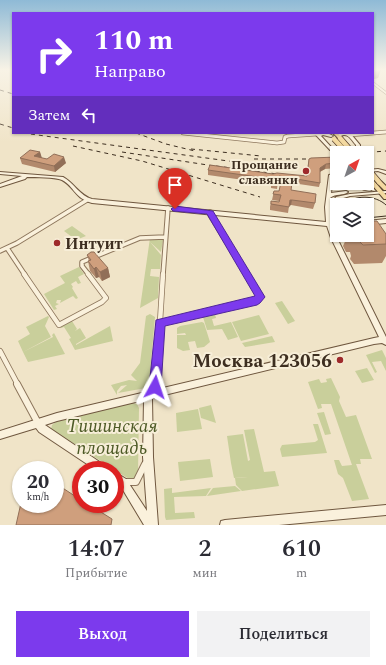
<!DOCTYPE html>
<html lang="ru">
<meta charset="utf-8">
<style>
:root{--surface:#fff;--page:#f2f2f3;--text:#2b2b33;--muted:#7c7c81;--accent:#7c3aed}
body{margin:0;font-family:Spectral,serif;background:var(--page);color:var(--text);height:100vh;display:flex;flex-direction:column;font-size:15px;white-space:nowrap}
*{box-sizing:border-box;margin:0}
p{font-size:13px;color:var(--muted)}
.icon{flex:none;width:22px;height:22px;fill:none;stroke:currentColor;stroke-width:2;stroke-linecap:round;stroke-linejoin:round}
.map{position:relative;height:525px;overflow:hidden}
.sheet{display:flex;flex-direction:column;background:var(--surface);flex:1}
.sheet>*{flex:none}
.hud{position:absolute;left:12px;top:12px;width:362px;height:122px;border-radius:0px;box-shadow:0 1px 3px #0004;background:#7c3aed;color:#fff;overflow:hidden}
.needle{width:26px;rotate:40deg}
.buttons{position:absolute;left:330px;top:146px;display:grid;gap:8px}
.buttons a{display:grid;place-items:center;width:44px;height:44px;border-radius:0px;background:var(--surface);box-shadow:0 1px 3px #0004;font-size:20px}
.speed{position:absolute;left:12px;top:461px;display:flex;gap:8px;font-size:20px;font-weight:700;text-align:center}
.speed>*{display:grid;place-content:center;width:52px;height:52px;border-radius:50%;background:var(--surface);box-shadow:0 1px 3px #0004;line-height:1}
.speed small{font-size:10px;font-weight:400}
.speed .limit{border:6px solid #d22;background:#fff;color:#111}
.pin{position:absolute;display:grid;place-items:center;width:34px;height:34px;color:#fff;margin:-41px -17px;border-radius:50% 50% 50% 0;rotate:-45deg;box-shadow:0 0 4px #0007}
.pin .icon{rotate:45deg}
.me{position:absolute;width:44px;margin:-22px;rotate:5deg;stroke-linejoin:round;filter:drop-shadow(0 0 3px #0008)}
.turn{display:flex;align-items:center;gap:14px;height:84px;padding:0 16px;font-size:18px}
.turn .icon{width:52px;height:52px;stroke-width:2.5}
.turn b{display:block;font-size:28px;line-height:34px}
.then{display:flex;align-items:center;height:38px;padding:0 16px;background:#0003;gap:8px;font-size:15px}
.eta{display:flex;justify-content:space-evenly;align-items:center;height:68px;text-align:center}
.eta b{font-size:24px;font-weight:600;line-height:28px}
.action{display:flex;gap:8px;margin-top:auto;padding:8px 16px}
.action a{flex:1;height:46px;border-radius:0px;background:var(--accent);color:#fff;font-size:16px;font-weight:600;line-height:46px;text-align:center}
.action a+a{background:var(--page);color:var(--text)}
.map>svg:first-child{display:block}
</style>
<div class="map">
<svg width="386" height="525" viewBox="0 0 386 525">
<rect width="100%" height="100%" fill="#f0e4c8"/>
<path fill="#c9cf9b" d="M72,226L86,236L76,240L64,231Z
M150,238L163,240L161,252L150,242L161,255L160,269H151L150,276L159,277L158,298L140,308Z
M79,267L84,274L78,277L81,283L78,284L76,281L71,284L73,287L72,288L78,298L76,299L73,296L60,303L61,300H57L56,303L59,304L55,306L57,309L54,310L44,294L65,283L60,276Z
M282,301L295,321L288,324L275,303Z
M150,314L155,317L149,385L146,388L118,393L127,385L121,386L117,391V395L111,385L129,380L137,381L131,375L140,363L146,316Z
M215,314L216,318L212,319L214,326L231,322L238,337L228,340L222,329L207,330L203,317Z
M259,315L269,334L241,341L232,322Z
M48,316L49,317L45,326L51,337L23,352L18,341L30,334L26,327Z
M72,321L77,329L75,331L80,328L86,338L76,344V345L110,326L113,341L75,350L69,339L71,338L64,327L61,328V327Z
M202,322L204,323L210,342L204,347L197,348L195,341L188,342L190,350L183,351L177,348V335H186L185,333L177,334V328L180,326Z
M54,333L65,354L28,362L23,352L53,337L52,335Z
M272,336L275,342L245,347L242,343Z
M382,350L386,358V371L381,361L372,362L377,372L375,373L366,355Z
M367,368L374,380L362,383L355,371Z
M331,378L340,397L339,401L346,417L356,415L372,459H360L361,464H356L369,499L352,501L343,478L338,474L334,460H339L342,466L352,465L331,404H321L322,408L318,409L308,382L319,379L321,383L327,382L326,379Z
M132,403L137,404L139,408L138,474L134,480L129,479L51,429L52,425L56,422Z
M211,405L216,423L201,418L199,408Z
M198,409L202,429L177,432L176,413Z
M324,412L331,434L325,435L317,413Z
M313,424H318L327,453L282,457L280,449L282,445L315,442L318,440Z
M254,429L264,472L275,471L279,486L242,491L236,485L235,478L248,477L234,478L231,463L241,462L231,463L227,436L243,434L248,461L250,460L244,430Z
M210,459L213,477L180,481L178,462Z
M235,486L241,491L207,496L213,488Z
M172,488V493L211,488L206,496L174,497L175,513L194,512L195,518L166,520L165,517L164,489Z"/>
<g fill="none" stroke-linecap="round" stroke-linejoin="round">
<defs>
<path id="street-far4" d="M373,83L386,93"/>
<path id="street-far3" d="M183,133L277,143L284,142L285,137L288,136L317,134
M349,135L386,132
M359,183L364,188L369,189"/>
<path id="street-far2" d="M364,188L370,189
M210,212V215L247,275
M7,248L25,275
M0,251L17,243L87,200
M89,275L82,266V262L140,238L165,237
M163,275L168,208"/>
<path id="street-far1" d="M24,274L59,325L102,302L106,298L88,274
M160,323L257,301L260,298V295L247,274
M0,351L18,385
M156,385L163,274"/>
<path id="street" d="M17,384L38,423
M155,393L156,384
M123,482H136L145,464"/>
<path id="secondary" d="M314,133H318L319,134C323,132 329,133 333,136L331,137L323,135L321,136L332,148L339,149L356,147V145C351,139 347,131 339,137L337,136L339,133H350L360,145V148L358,149L339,151L330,150Z
M378,169L386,171V174L378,171L367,172V170Z
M0,172L63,177C74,183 80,196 92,199L326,222L325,207L329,175L337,173V176L333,177L331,193L346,191L348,192C343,196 336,193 330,198L331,218V205L336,197L350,194L386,191V193L350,196L340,199L337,205L336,221L334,223H337V227L332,226L337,238L386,337V345L382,343L374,344L152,398L153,457L158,525H144L120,485L115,482V472L126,479L147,511L143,457L144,400L57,421L45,425L107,467L109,470H96L39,432L36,428L0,439V431L57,413L374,338L379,337L331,238L327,226L92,203C74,198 75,187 62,180C55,177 35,177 27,177L25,179L0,187V184L22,176L0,174Z
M386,219V223L367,225V221Z
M386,505V515L279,525H220L221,521L225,520Z"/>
<path id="primary" d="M333,133H337L342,138L339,139Z
M367,175H369L386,195V199H384L367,179Z
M377,181H381L386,186V190H384L377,183Z"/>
</defs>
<use href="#street-far4" stroke="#8d765c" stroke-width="3"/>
<use href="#street-far3" stroke="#8d765c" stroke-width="4.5"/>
<use href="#street-far2" stroke="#8d765c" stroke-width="5.5"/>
<use href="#street-far1" stroke="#8d765c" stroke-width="6"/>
<use href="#street" stroke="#8d765c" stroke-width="8"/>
<use href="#secondary" stroke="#6f573f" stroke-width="2"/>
<use href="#primary" stroke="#5b4430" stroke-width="2"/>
<use href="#street-far4" stroke="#faf1dc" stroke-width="2"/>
<use href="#street-far3" stroke="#faf1dc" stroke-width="3"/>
<use href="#street-far2" stroke="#faf1dc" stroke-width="3.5"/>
<use href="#street-far1" stroke="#faf1dc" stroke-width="4.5"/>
<use href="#street" stroke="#faf1dc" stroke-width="6"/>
<use href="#secondary" fill="#faf1dc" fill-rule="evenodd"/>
<use href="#primary" fill="#f3d9a0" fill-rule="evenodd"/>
<path stroke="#3d2e20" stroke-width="1" d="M344,205C354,194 376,195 386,205
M367,218L386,216"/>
<path stroke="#3d2e20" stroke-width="1" stroke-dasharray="4 4" stroke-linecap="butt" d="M0,90L13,94
M0,124L13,128
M23,133L287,169
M136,133L166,144L195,151
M73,146L142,161L260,197
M191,149L261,156
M122,152L221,167
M361,153L386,151
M254,159H337
M216,166L285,175"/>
<defs>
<path id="primary-bridge" d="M340,138L353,153
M334,139L347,153
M367,168L379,182"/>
</defs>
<use href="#primary-bridge" stroke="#5b4430" stroke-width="6" stroke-linecap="butt"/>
<use href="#primary-bridge" stroke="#f3d9a0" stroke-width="4.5"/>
</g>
<path fill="#b2896c" d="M373,69H381L378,78L373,79Z
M40,152L41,158L66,163L55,172L22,164L20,158Z
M337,157V168L325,169L320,172V183L319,187L292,183L291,190L315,203L313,209L291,205L289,206L288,213L270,210V207L271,201L279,202V201L272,200L274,191H279L289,183L278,181L277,189L271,188V184L208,175V170L306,176L309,159Z
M386,234V256L382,263L354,264L350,259L351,256L350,252H346L343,246L348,235Z
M87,255L108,268L110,277L102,281L99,277L96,278L90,271L88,261H89Z"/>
<path fill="#916f58" d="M375,69H381L378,78L373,79V76Z
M40,152L42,158L36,162L34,156Z
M64,157L66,163L55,172L54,166Z
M326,164L325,169L319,172L320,168Z
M290,200H292L291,205L289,206Z
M96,267L99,277L96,278L94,269Z
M108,268L110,277L102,281L100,272Z"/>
<path fill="#cf9f7d" stroke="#916f58" d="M30,150L40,152L34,156L47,159L54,154L64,157L54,166L20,158Z
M337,157V163L326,164L320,168V183L279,176L278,184L272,183V179L208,170L210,165L273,174L277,173L307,176L309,159L311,158Z
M281,182L292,183L291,190L316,194L315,203L292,200H290L289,207L271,204V201L279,202L281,195L273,194L274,191H279Z
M367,221H377L386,234V244L363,245L358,240L361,239L359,235H367Z
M91,252H94L108,268L100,272L96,267L94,269L88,261L91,260L87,255Z
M55,483L81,500V504H88L112,519L111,525H16L21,503V504H55Z"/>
<linearGradient id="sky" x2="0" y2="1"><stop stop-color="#8fbad6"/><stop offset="0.49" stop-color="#f8f3e6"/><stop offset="1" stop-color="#f8f3e6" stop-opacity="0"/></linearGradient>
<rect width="386" height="142" fill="url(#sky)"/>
<path fill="#7c3aed" stroke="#51269a" d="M175,206L213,211L265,297L260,303L257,305L165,326L161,387L159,391L155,393L151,391L149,387L156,320L255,296L207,214L173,211L171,209Z"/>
<g fill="#9e2a2b" stroke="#f7eed8" stroke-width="1.5">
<circle cx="306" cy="171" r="4"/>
<circle cx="57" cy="243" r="4"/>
<circle cx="340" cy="360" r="4"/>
</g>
<g text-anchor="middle" stroke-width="4" stroke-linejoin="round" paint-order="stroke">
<g font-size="13" font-weight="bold" fill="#3d2e20" stroke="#f7eed8" text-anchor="end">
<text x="298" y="169">Прощание<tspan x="298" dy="15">славянки</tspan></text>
</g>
<g font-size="16" font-weight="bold" fill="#3d2e20" stroke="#f7eed8" text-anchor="start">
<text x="65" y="249">Интуит</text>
</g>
<g font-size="19" font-weight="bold" fill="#3d2e20" stroke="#f7eed8" text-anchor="end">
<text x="332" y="367">Москва 123056</text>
</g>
<g font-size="19" font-style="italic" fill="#4d5a26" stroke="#f7eed8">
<text x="112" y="432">Тишинская<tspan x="112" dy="22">площадь</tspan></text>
</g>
</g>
</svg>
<div class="buttons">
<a><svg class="needle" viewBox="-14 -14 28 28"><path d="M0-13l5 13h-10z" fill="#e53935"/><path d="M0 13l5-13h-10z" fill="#7c7c81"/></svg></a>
<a><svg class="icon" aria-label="layers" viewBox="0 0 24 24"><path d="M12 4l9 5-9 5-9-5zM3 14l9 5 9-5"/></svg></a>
</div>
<div class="speed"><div>20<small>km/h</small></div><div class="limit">30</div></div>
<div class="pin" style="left:175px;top:209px;background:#d93025"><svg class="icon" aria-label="arrive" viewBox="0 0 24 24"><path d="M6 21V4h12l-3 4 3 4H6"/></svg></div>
<svg class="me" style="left:155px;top:387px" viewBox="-20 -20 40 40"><path d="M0-17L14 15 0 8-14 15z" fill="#7c3aed" stroke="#fff" stroke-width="4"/></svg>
<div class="hud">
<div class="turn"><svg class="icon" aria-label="right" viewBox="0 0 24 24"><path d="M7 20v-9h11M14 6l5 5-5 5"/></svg><div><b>110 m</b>Направо</div></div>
<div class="then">Затем<svg class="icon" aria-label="left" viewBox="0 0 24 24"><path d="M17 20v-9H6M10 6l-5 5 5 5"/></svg></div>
</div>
</div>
<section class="sheet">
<div class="eta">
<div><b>14:07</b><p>Прибытие</p></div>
<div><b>2</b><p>мин</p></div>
<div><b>610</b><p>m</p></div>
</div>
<div class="action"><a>Выход</a><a>Поделиться</a></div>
</section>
